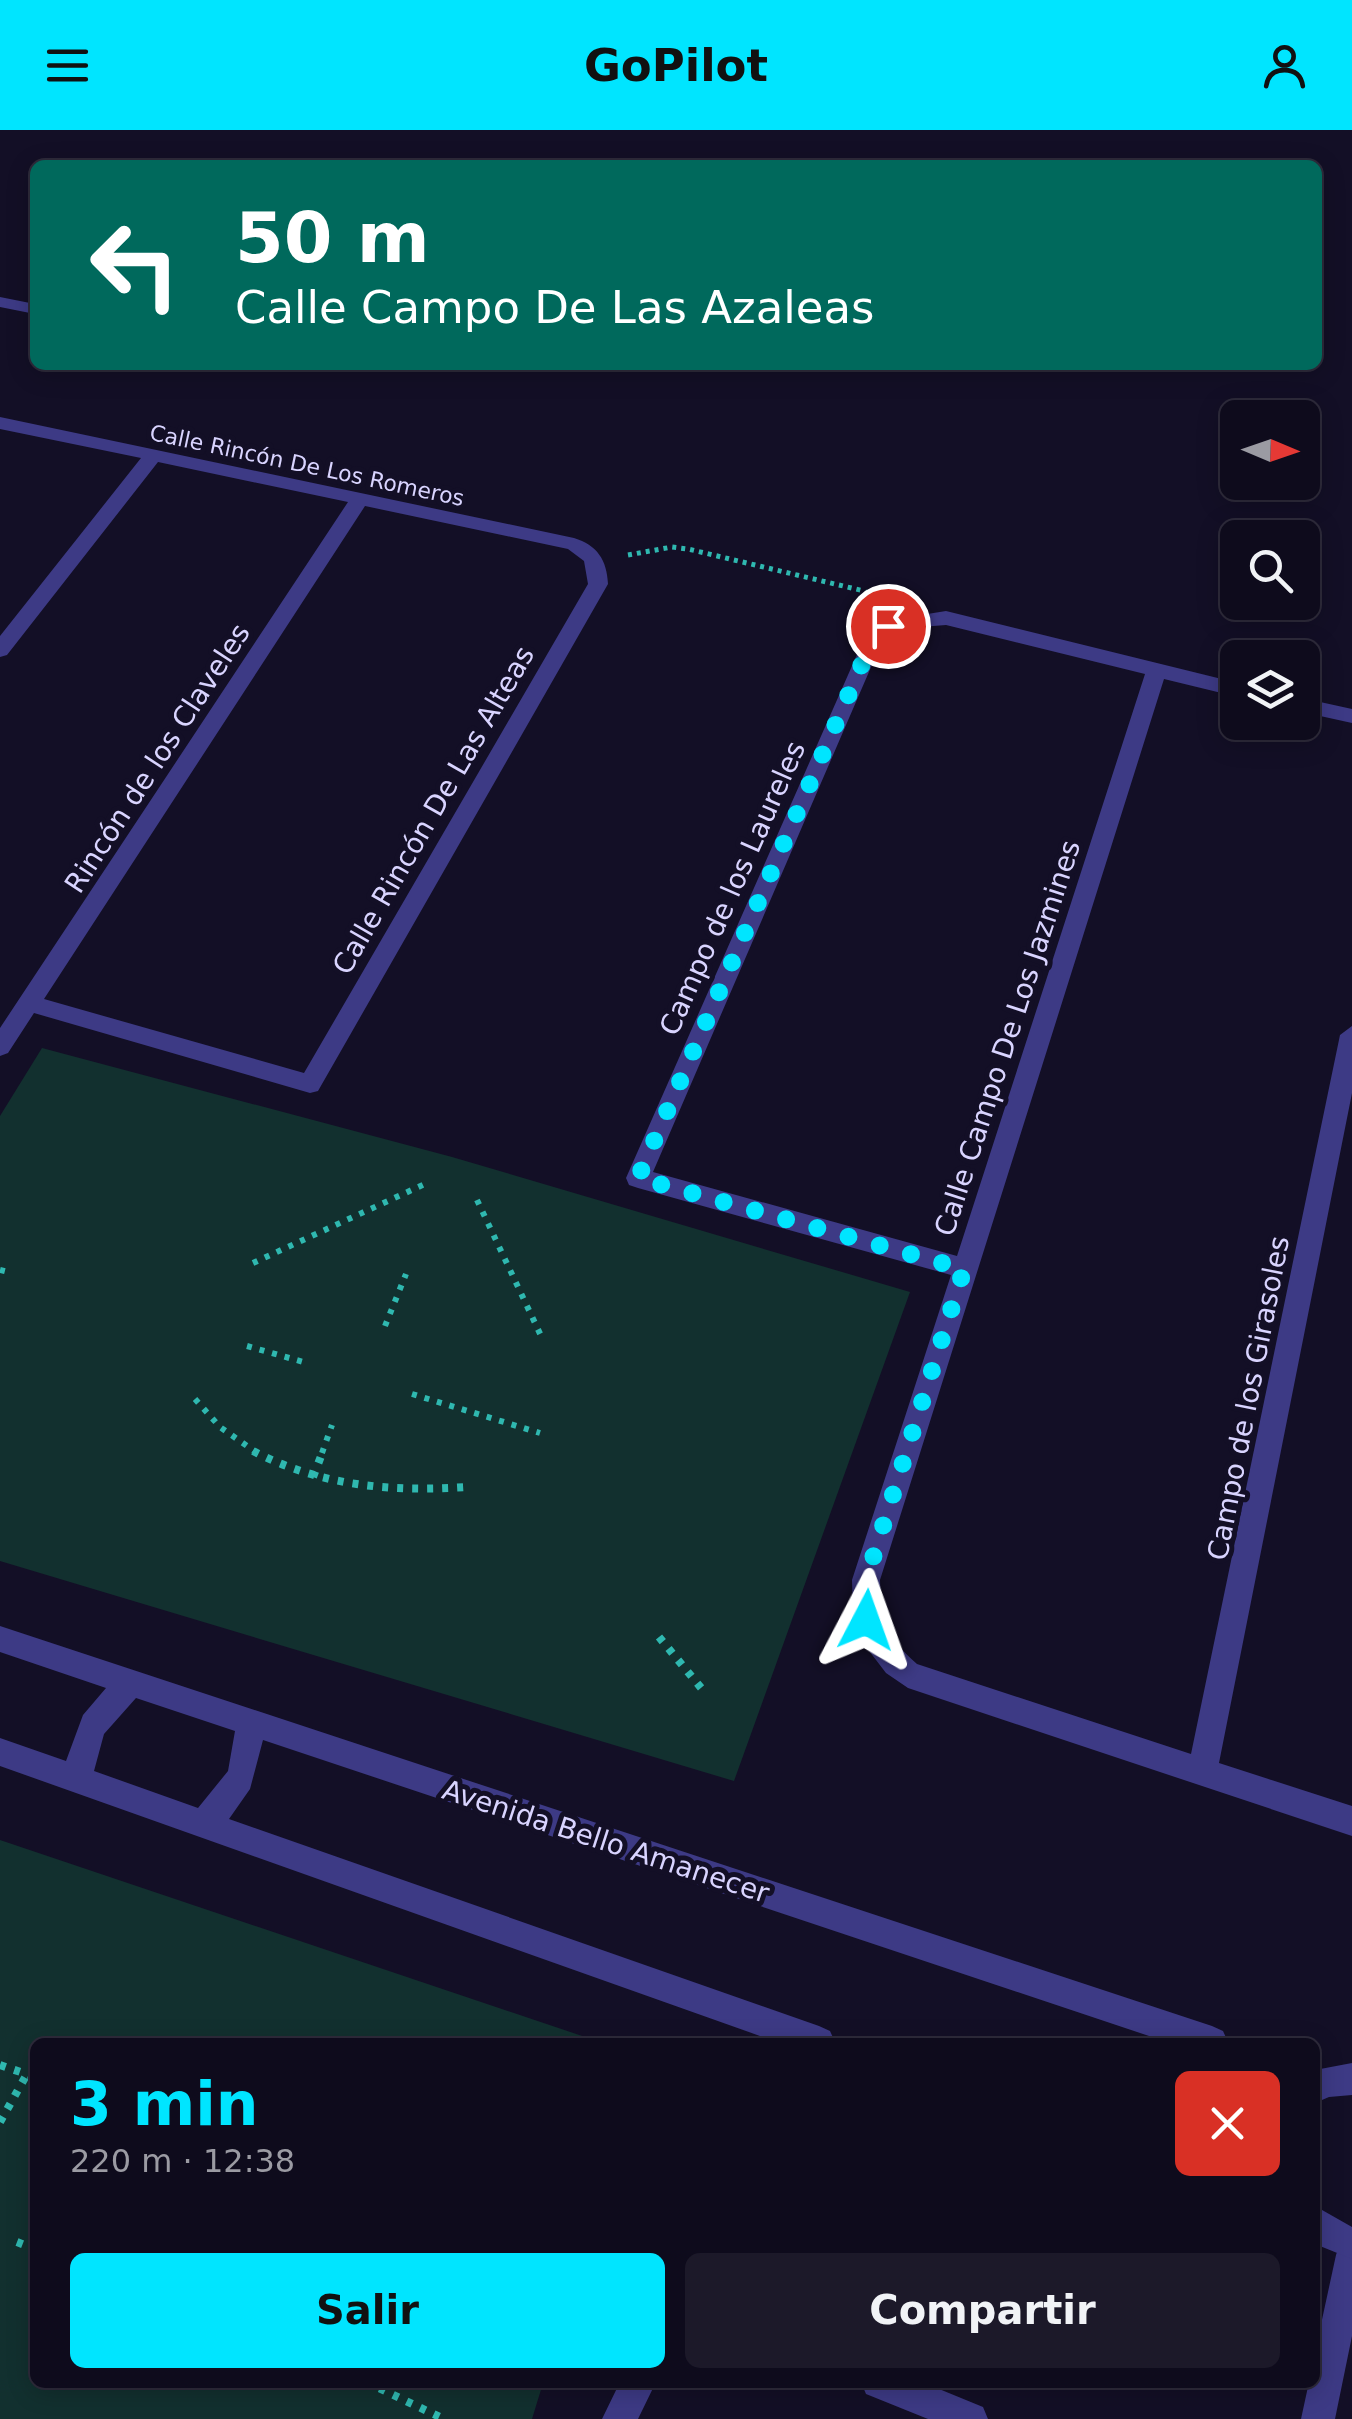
<!DOCTYPE html>
<html lang="es">
<meta charset="utf-8">
<style>
:root{--surface:#0e0b1c;--page:#1c1929;--text:#f1f3f6;--muted:#9b9ba3;--line:#2e2b3b;--accent:#00e5ff}
body{margin:0;font-family:"DejaVu Sans",sans-serif;background:var(--page);color:var(--text);height:100vh;display:flex;flex-direction:column;font-size:38px;white-space:nowrap}
*{box-sizing:border-box;margin:0}
p{font-size:32px;color:var(--muted)}
.icon{flex:none;width:55px;height:55px;fill:none;stroke:currentColor;stroke-width:2;stroke-linecap:round;stroke-linejoin:round}
.map{position:relative;flex:1;overflow:hidden}
.sheet{position:absolute;left:30px;top:1908px;width:1290px;height:350px;display:flex;flex-direction:column;background:var(--surface);border-radius:15px;box-shadow:0 5px 25px #0003,0 0 0 2px var(--line)}
.sheet>*{flex:none}
.guide{position:absolute;left:30px;top:30px;width:1292px;height:210px;border-radius:15px;box-shadow:0 5px 25px #0003,0 0 0 2px var(--line);background:#00695c;color:#fff;overflow:hidden}
.needle{width:65px;rotate:92deg}
.controls{position:absolute;left:1220px;top:270px;display:grid;gap:20px}
.controls a{display:grid;place-items:center;width:100px;height:100px;border-radius:15px;background:var(--surface);box-shadow:0 5px 25px #0003,0 0 0 2px var(--line);font-size:50px}
.pin{position:absolute;display:grid;place-items:center;width:85px;height:85px;color:#fff;margin:-42px;border:5px solid #fff;border-radius:50%;box-shadow:0 2px 10px #0007}
.me{position:absolute;width:110px;margin:-55px;rotate:4deg;stroke-linejoin:round;filter:drop-shadow(0 0 8px #0008)}
.turn{display:flex;align-items:center;gap:35px;height:210px;padding:0 40px;font-size:45px}
.turn .icon{width:130px;height:130px;stroke-width:2.5}
.turn b{display:block;font-size:70px;line-height:85px}
.round{display:grid;place-items:center;flex:none;width:105px;height:105px;border-radius:15px;background:var(--page)}
.overview{display:flex;align-items:center;justify-content:space-between;height:170px;padding:0 40px}
h1{font-size:60px;font-weight:700;line-height:75px;color:var(--accent)}
.action{display:flex;gap:20px;margin-top:auto;padding:20px 40px}
.action a{flex:1;height:115px;border-radius:15px;background:var(--accent);color:#111;font-size:40px;font-weight:700;line-height:115px;text-align:center}
.action a+a{background:var(--page);color:var(--text)}
header{display:flex;justify-content:space-between;align-items:center;height:130px;padding:0 40px;background:var(--accent);color:#111;font-size:45px;font-weight:700}
.map>svg:first-child{display:block}
</style>
<header><svg class="icon" aria-label="menu" viewBox="0 0 24 24"><path d="M4 6h16M4 12h16M4 18h16"/></svg>GoPilot<svg class="icon" aria-label="person" viewBox="0 0 24 24"><circle cx="12" cy="8" r="4"/><path d="M4 21q1-7 8-7t8 7"/></svg></header>
<div class="map">
<svg width="1352" height="2289" viewBox="0 0 1352 2289">
<rect width="100%" height="100%" fill="#130f26"/>
<path fill="#12302f" d="M42,918L452,1027L910,1162L734,1651L0,1431V986Z
M0,1710L600,1912H35V2252L543,2253L532,2289H0Z"/>
<g fill="none" stroke-linecap="round" stroke-linejoin="round">
<path stroke="#2fb8b0" stroke-width="5" stroke-dasharray="4 5" stroke-linecap="butt" d="M628,425L672,417L688,419L864,461L877,469"/>
<path stroke="#2fb8b0" stroke-width="6" stroke-dasharray="5 8" stroke-linecap="butt" d="M477,1070L543,1210
M253,1133L427,1053
M0,1140L12,1143
M385,1196L406,1144
M247,1216L307,1233
M412,1264L540,1303
M195,1269L220,1297L257,1323
M322,1323L332,1295"/>
<path stroke="#2fb8b0" stroke-width="8" stroke-dasharray="6 9" stroke-linecap="butt" d="M253,1321C321,1356 390,1362 466,1357
M313,1347L323,1321
M659,1507L702,1559
M0,1935L35,1947
M0,1992L27,1944
M17,2112L35,2119
M366,2252L444,2289"/>
<path fill="#3d3a85" fill-rule="evenodd" d="M0,167L35,174V184L0,177Z"/>
<path fill="#3d3a85" fill-rule="evenodd" d="M0,287L574,408C597,415 607,430 608,454L318,961L310,963L34,883L8,923L0,926V898L348,372L158,332L7,525L0,527V506L141,328L0,299ZM365,376L568,419L584,431L588,454L304,943L44,869Z
M946,481L1238,553V567L1164,549L880,1450C881,1488 888,1509 917,1534L1191,1624L1340,905L1352,896V963L1219,1633L1352,1676V1706L908,1558L886,1543L863,1513L853,1481L852,1450L951,1145L638,1058L629,1055L626,1048L863,511L890,490ZM946,495L1145,544L957,1126L653,1042L881,514L908,498Z
M1302,568L1352,579V593L1302,582Z
M1352,2109V2206L1335,2289H1301L1309,2252H1315V2222L1336,2125L1340,2113Z
M620,2252H656L638,2289H602Z
M861,2252H922L983,2277L988,2289H928L866,2264Z"/>
<path fill="#3d3a85" fill-rule="evenodd" d="M0,1496L1212,1896L1223,1901L1228,1912H1167L263,1610L250,1659L229,1689L819,1896L830,1901L835,1912H777L0,1636V1608L66,1631L83,1585L106,1558L0,1522ZM136,1568L235,1601L228,1641L198,1678L94,1641L104,1604Z
M1352,1933V1965L1329,1967L1315,1973V1940Z
M1315,2076L1352,2097V2129L1315,2114Z"/>
</g>
<g fill="none" stroke-linecap="round" stroke-linejoin="round">
<path stroke="#00e5ff" stroke-width="18" stroke-dasharray="0 32.4" d="M866,1490V1450L964,1139L638,1048L872,511L888,496"/>
</g>
<g text-anchor="middle" stroke-width="10" stroke-linejoin="round" paint-order="stroke">
<g font-size="22" fill="#d9d4ff" stroke="#130f26">
<text transform="translate(307 335) rotate(12)" y="8">Calle Rincón De Los Romeros</text>
</g>
<g font-size="28" fill="#d9d4ff" stroke="#130f26">
<text transform="translate(157 628) rotate(-57)" y="10">Rincón de los Claveles</text>
<text transform="translate(433 680) rotate(-60)" y="10">Calle Rincón De Las Alteas</text>
<text transform="translate(732 758) rotate(-66)" y="10">Campo de los Laureles</text>
<text transform="translate(1007 908) rotate(-72)" y="10">Calle Campo De Los Jazmines</text>
<text transform="translate(1248 1268) rotate(-79)" y="10">Campo de los Girasoles</text>
<text transform="translate(606 1711) rotate(18)" y="10">Avenida Bello Amanecer</text>
</g>
</g>
</svg>
<div class="controls">
<a><svg class="needle" viewBox="-14 -14 28 28"><path d="M0-13l5 13h-10z" fill="#e53935"/><path d="M0 13l5-13h-10z" fill="#9b9ba3"/></svg></a>
<a><svg class="icon" aria-label="search" viewBox="0 0 24 24"><circle cx="10" cy="10" r="6"/><path d="M15 15l6 6"/></svg></a>
<a><svg class="icon" aria-label="layers" viewBox="0 0 24 24"><path d="M12 4l9 5-9 5-9-5zM3 14l9 5 9-5"/></svg></a>
</div>
<div class="pin" style="left:888px;top:496px;background:#d93025"><svg class="icon" aria-label="arrive" viewBox="0 0 24 24"><path d="M6 21V4h12l-3 4 3 4H6"/></svg></div>
<svg class="me" style="left:866px;top:1490px" viewBox="-20 -20 40 40"><path d="M0-17L14 15 0 8-14 15z" fill="#00e5ff" stroke="#fff" stroke-width="4"/></svg>
<div class="guide">
<div class="turn"><svg class="icon" aria-label="left" viewBox="0 0 24 24"><path d="M17 20v-9H6M10 6l-5 5 5 5"/></svg><div><b>50 m</b>Calle Campo De Las Azaleas</div></div>
</div>
<section class="sheet">
<div class="overview"><div><h1>3 min</h1><p>220 m · 12:38</p></div><a class="round" style="background:#d93025;color:#fff"><svg class="icon" aria-label="close" viewBox="0 0 24 24"><path d="M6 6l12 12M18 6L6 18"/></svg></a></div>
<div class="action"><a>Salir</a><a>Compartir</a></div>
</section>
</div>
